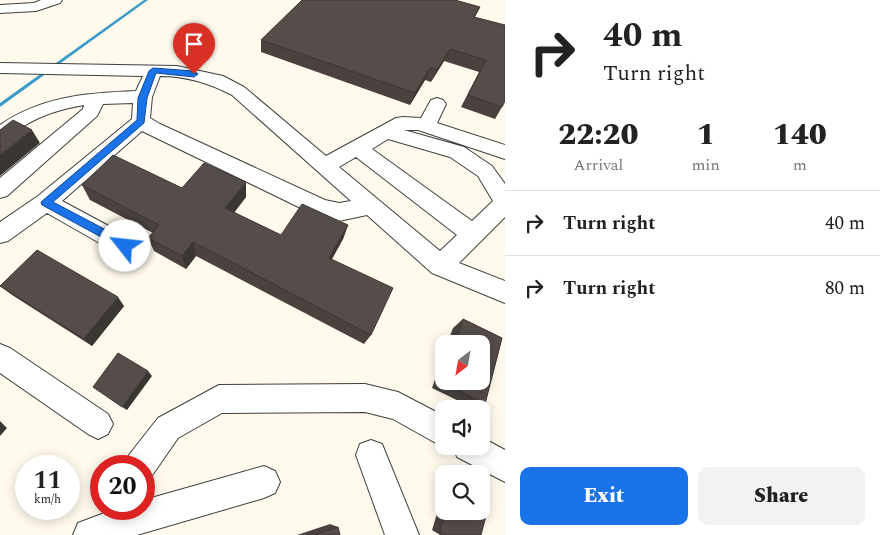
<!DOCTYPE html>
<style>
:root{--surface:#fff;--page:#f2f2f2;--text:#222;--muted:#767676;--line:#e0e0e0;--accent:#1a73e8}
body{margin:0;font-family:Spectral,serif;background:var(--page);color:var(--text);height:100vh;display:flex;flex-direction:column;font-size:19px;white-space:nowrap}
*{box-sizing:border-box;margin:0}
p{font-size:16px;color:var(--muted)}
.icon{flex:none;width:28px;height:28px;fill:none;stroke:currentColor;stroke-width:2;stroke-linecap:round;stroke-linejoin:round}
.map{position:relative;flex:1;overflow:hidden}
.sheet{display:flex;flex-direction:column;background:var(--surface);width:375px}
.sheet>*{flex:none}
.guide{background:#fff;color:var(--text);overflow:hidden}
.needle{width:32px;rotate:211deg}
.controls{position:absolute;left:435px;top:335px;display:grid;gap:10px}
.controls a{display:grid;place-items:center;width:55px;height:55px;border-radius:10px;background:var(--surface);box-shadow:0 2px 12px #0003;font-size:25px}
.speed{position:absolute;left:15px;top:455px;display:flex;gap:10px;font-size:25px;font-weight:700;text-align:center}
.speed>*{display:grid;place-content:center;width:65px;height:65px;border-radius:50%;background:var(--surface);box-shadow:0 2px 12px #0003;line-height:1}
.speed small{font-size:12px;font-weight:400}
.speed .limit{border:8px solid #d22;background:#fff;color:#111}
.pin{position:absolute;display:grid;place-items:center;width:42px;height:42px;color:#fff;margin:-51px -21px;border-radius:50% 50% 50% 0;rotate:-45deg;box-shadow:0 0 5px #0007}
.pin .icon{rotate:45deg}
.me{position:absolute;width:55px;margin:-28px;rotate:299deg;stroke-linejoin:round;filter:drop-shadow(0 0 4px #0008)}
.turn{display:flex;align-items:center;gap:18px;height:105px;padding:0 15px;font-size:22px}
.turn .icon{width:65px;height:65px;stroke-width:2.5}
.turn b{display:block;font-size:35px;line-height:42px}
.eta{display:flex;justify-content:space-evenly;align-items:center;height:85px;text-align:center}
.eta b{font-size:30px;font-weight:800;line-height:35px}
.cta{display:flex;gap:10px;margin-top:auto;padding:10px 15px}
.cta a{flex:1;height:58px;border-radius:10px;background:var(--accent);color:#fff;font-size:20px;font-weight:800;line-height:58px;text-align:center}
.cta a+a{background:var(--page);color:var(--text)}
ul{padding:0;list-style:none}
li{display:flex;align-items:center;gap:15px;height:65px;padding:0 15px;border-top:1px solid var(--line)}
li div{flex:1}
li b{display:block;font-size:19px}
li em{font-style:normal}
main{display:flex;flex:1;min-height:0}
.map>svg:first-child{display:block}
</style>
<main>
<div class="map">
<svg width="505" height="535" viewBox="0 0 505 535">
<rect width="100%" height="100%" fill="#fffaec"/>
<g fill="none" stroke-linecap="round" stroke-linejoin="round">
<path fill="#3b9aca" fill-rule="evenodd" d="M144,0H148L0,107V103Z"/>
<defs>
<path id="minor" d="M41,0H62L60,3L36,11L0,13V5L34,3Z
M0,63L177,66L223,76L244,87L326,156L396,118L403,117L421,118L431,100L437,98L443,100L446,104L437,123L505,145V159L418,130H404L464,147L492,166L505,184V217L459,263L505,281V303L432,273L367,215L339,221L313,214L142,131L62,201L133,239L137,246L133,253L125,256L117,253L47,213L8,241L0,243V222L38,196L132,119L133,103L103,104L97,116L7,196L0,198V178L83,109L84,105C62,109 43,114 24,126C16,132 9,138 0,141V125C42,96 87,93 136,91L143,76L0,73ZM160,76C186,76 209,83 232,95L351,201L339,203L325,200L160,124L150,118L152,97ZM388,139L450,157L478,176L493,201L472,221L372,149ZM356,157L457,235L440,251L339,167Z
M0,344L10,348L108,414L113,424L108,434L98,439L88,434L0,373Z
M365,384L398,392L444,416L445,446L434,442L393,419L365,412L222,413L178,438L151,477L144,480V466H125L129,455L158,418L219,385Z
M481,437L505,450V482L457,457L453,446H481Z
M371,440L382,444L419,535H385L356,455L360,444Z
M264,466L275,471L280,482L275,493L264,498L137,535H73L78,523L115,509H144V500Z"/>
</defs>
<use href="#minor" stroke="#3f3f3f" stroke-width="2"/>
<use href="#minor" fill="#fff" fill-rule="evenodd"/>
</g>
<path fill="#49423f" d="M480,7L475,17L502,107L495,119L461,107L479,72L444,61L431,82L425,80L410,105L261,52V40Z
M82,185L182,188L246,197L234,213L281,235L348,225L343,239L332,259L371,335L364,344L196,256L186,269L154,251L148,238L153,233L90,200Z
M0,286L124,306L92,346L12,295Z
M463,319L502,338L485,404L473,408L432,388L444,354V381H481V344H447L453,328Z
M444,491V511H481V535H440L432,530Z
M330,524L338,527L340,535H297Z"/>
<path fill="#3c3633" d="M450,49L444,61L431,82L437,70Z
M430,68L425,80L410,105L415,93Z
M32,130L40,143L0,176V155Z
M246,182V197L226,222L225,208Z
M348,225L343,239L325,271L329,258Z
M193,242L196,256L186,269L182,256Z
M118,297L124,306L92,346L84,339Z
M148,371L152,376L127,410L122,407Z
M0,421L7,428L0,436Z"/>
<path fill="#554d49" stroke="#3c3633" d="M302,0H455L480,7L474,17L505,25V101L502,107L468,95L486,60L450,49L437,70L430,68L415,93L261,40Z
M13,120L32,130L0,155V130Z
M113,155L182,188L204,163L246,182L225,208L281,235L302,204L348,225L329,258L393,288L371,335L193,242L182,256L148,238L159,225L82,185Z
M37,250L118,297L84,339L0,286Z
M463,319L502,338L485,404L442,382L444,377V381H481V344H455Z
M118,353L148,371L122,407L93,387Z
M481,509L487,512L481,535H446L440,531L446,511H481Z
M338,527L340,535H314Z"/>
<path fill="#1a73e8" stroke="#114b97" d="M153,68L194,71L198,74L194,77L156,73L147,98L144,123L53,202L129,242L131,246L125,250L42,205L41,202L137,120L138,98L149,71Z"/>
</svg>
<div class="controls">
<a><svg class="needle" viewBox="-14 -14 28 28"><path d="M0-13l5 13h-10z" fill="#e53935"/><path d="M0 13l5-13h-10z" fill="#767676"/></svg></a>
<a><svg class="icon" aria-label="sound" viewBox="0 0 24 24"><path d="M4 9h4l5-4v14l-5-4H4zM17 9q2 3 0 6"/></svg></a>
<a><svg class="icon" aria-label="search" viewBox="0 0 24 24"><circle cx="10" cy="10" r="6"/><path d="M15 15l6 6"/></svg></a>
</div>
<div class="speed"><div>11<small>km/h</small></div><div class="limit">20</div></div>
<div class="pin" style="left:194px;top:74px;background:#d93025"><svg class="icon" aria-label="arrive" viewBox="0 0 24 24"><path d="M6 21V4h12l-3 4 3 4H6"/></svg></div>
<svg class="me" style="left:125px;top:246px" viewBox="-20 -20 40 40"><circle r="19" fill="#fff"/><path d="M0-13L10 11 0 6-10 11z" fill="#1a73e8"/></svg>
</div>
<section class="sheet">
<div class="guide">
<div class="turn"><svg class="icon" aria-label="right" viewBox="0 0 24 24"><path d="M7 20v-9h11M14 6l5 5-5 5"/></svg><div><b>40 m</b>Turn right</div></div>
</div>
<div class="eta">
<div><b>22:20</b><p>Arrival</p></div>
<div><b>1</b><p>min</p></div>
<div><b>140</b><p>m</p></div>
</div>
<ul>
<li><svg class="icon" aria-label="right" viewBox="0 0 24 24"><path d="M7 20v-9h11M14 6l5 5-5 5"/></svg><div><b>Turn right</b></div><em>40 m</em></li>
<li><svg class="icon" aria-label="right" viewBox="0 0 24 24"><path d="M7 20v-9h11M14 6l5 5-5 5"/></svg><div><b>Turn right</b></div><em>80 m</em></li>
</ul>
<div class="cta"><a>Exit</a><a>Share</a></div>
</section>
</main>
